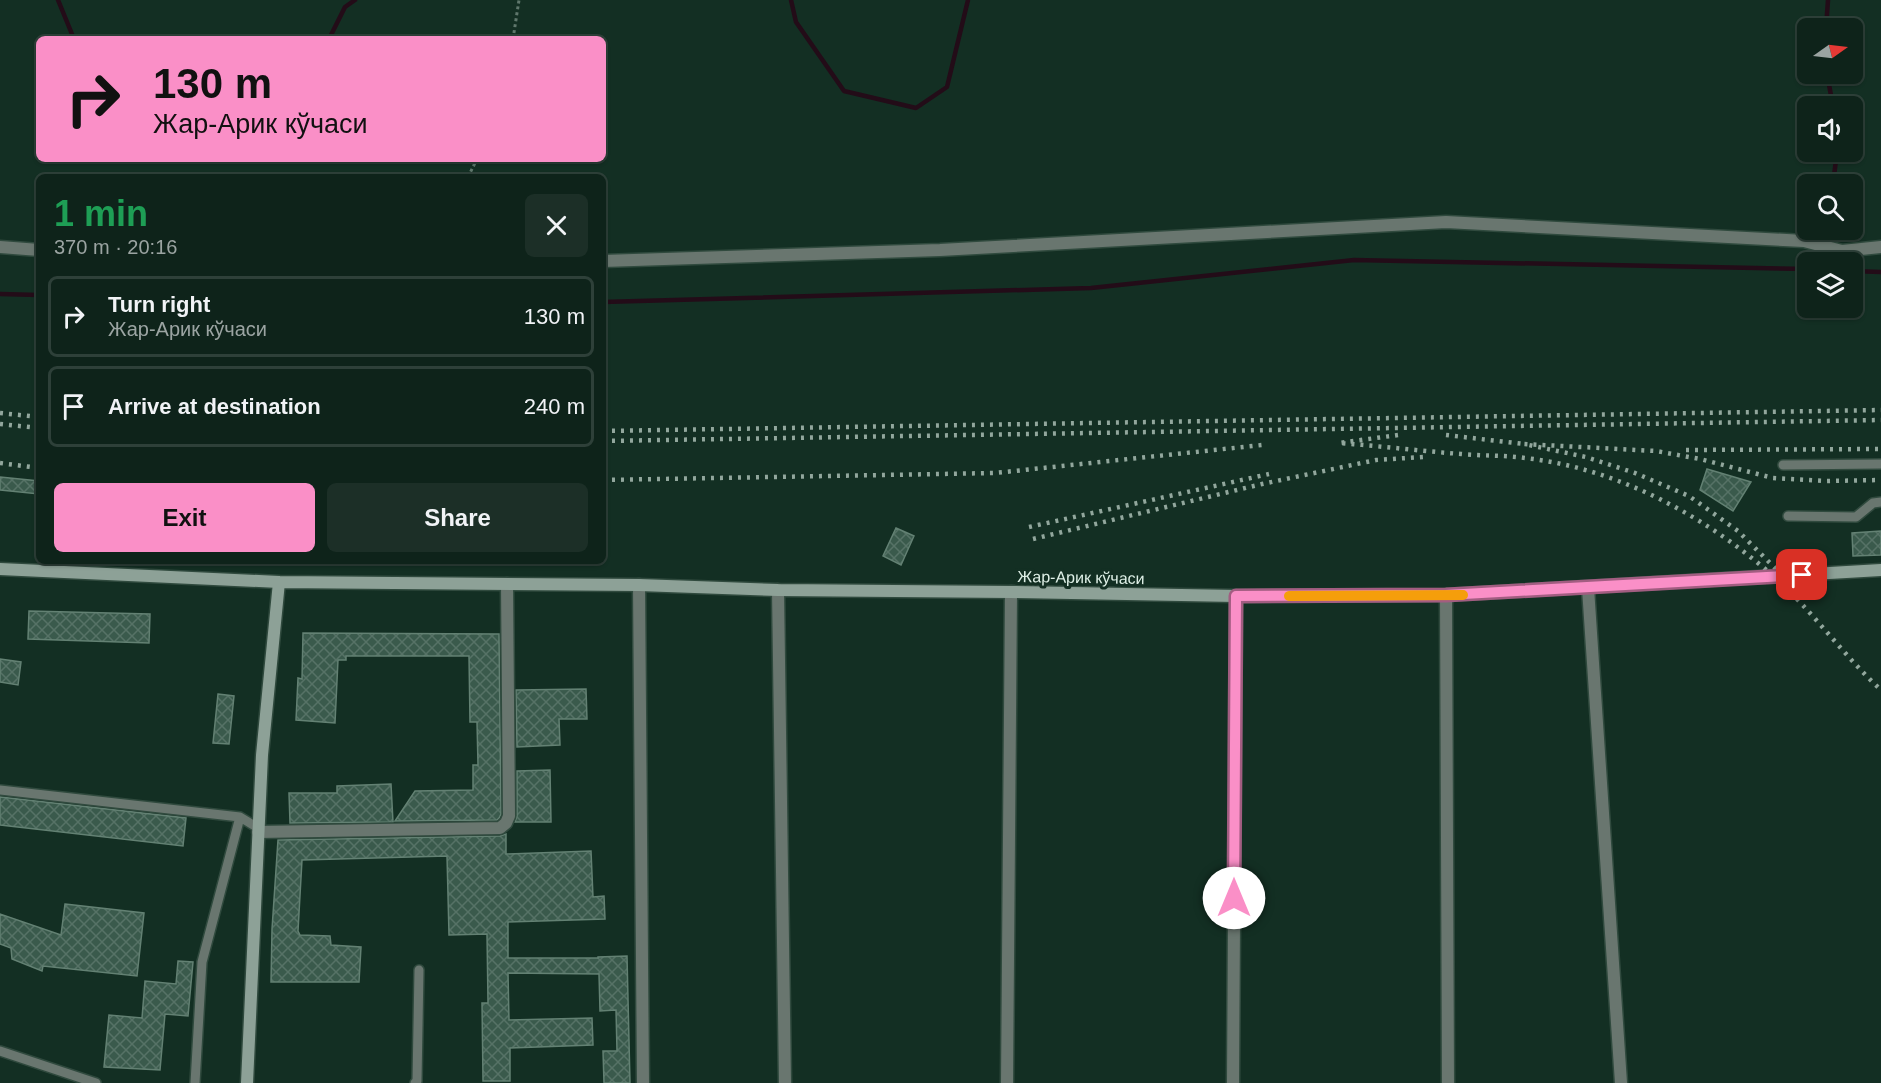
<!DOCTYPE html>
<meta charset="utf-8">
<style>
:root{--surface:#0e231a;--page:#1c2f27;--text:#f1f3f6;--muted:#9ba4a2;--line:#2e4039;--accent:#fa8fc7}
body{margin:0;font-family:Helvetica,sans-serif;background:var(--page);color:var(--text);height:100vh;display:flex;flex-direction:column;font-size:22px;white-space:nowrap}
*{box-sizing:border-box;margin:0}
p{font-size:20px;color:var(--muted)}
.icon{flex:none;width:33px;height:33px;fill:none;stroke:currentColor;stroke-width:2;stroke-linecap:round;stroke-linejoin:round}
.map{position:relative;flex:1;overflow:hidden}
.drawer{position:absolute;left:36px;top:174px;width:570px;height:390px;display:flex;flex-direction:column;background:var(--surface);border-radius:9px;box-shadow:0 2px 4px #0004,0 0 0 2px var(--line)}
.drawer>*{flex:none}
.top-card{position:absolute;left:36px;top:36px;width:570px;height:126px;border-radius:9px;box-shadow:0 2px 4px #0004,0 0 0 2px var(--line);background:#fa8fc7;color:#111;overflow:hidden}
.needle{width:39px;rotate:76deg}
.fabs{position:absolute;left:1797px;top:18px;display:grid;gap:12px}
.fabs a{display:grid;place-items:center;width:66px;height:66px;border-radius:9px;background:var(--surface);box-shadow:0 2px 4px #0004,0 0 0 2px var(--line);font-size:30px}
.pin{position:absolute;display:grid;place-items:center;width:51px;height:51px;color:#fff;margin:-26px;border-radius:12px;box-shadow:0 3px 9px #0006}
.me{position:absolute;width:66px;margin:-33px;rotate:0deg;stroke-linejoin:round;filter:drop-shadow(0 0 4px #0008)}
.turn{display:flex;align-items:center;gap:21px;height:126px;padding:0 18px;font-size:27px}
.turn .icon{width:78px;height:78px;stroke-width:2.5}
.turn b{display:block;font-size:42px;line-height:51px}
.round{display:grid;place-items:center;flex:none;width:63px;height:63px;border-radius:9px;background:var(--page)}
.head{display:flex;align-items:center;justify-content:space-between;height:102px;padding:0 18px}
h1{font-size:36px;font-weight:800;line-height:45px;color:#1e9e55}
.action{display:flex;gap:12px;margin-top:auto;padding:12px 18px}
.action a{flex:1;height:69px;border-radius:9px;background:var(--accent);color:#111;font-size:24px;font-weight:800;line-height:69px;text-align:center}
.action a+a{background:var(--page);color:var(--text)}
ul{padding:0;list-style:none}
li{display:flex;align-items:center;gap:18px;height:81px;margin:0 12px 9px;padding:0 6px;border:3px solid var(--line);border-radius:9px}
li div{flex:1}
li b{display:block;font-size:22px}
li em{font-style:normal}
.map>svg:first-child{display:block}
</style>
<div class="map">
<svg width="1881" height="1083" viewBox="0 0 1881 1083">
<defs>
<pattern id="building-cross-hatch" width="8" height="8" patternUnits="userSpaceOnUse" patternTransform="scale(1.5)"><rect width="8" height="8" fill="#3a5a4c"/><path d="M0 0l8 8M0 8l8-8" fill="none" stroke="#567266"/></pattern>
</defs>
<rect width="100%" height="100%" fill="#132f23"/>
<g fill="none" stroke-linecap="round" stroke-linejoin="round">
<path stroke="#230c18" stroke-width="4.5" d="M58,0L74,39
M791,0L796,22L844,91L916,108L947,87L968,0
M1826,28L1828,0
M329,39L345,7L355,0
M1827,74L1833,106
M1833,184L1837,152
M1829,262L1830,230
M1852,271L1881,272
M0,294L39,295
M603,302L1091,288L1354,260L1808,269"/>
</g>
<path fill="url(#building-cross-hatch)" stroke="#638173" stroke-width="1.5" d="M1707,469L1751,482L1733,511L1700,490Z
M0,477L39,481V494L0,490Z
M896,528L914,536L901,565L883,556Z
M1881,531V555L1853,556L1852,533Z
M29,611L150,614L149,643L28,639Z
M303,633L499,634L501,814L499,818L497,820L395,821L415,791L473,790V765H478L477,722H470L469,656H346V660H338L335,723L296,720L298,678L302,679Z
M0,659L21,662L18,685L0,682Z
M586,689L587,719H559L560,745L517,747L516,690Z
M218,694L234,696L229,744L213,743Z
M550,770L551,822H515L517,816V771Z
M391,784L393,822L290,823L289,793H337V786Z
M0,797L186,818L183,846L0,825Z
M506,834V854L591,851L593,897L604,896L605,919L508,922V958H598V957L627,956L630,1083H604L603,1051H617L616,1010L600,1011L599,974L508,973L509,1020L592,1018L593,1045L510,1048V1081H483L482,1003H488L487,934L449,935L447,856L302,860L298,931L300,935L330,936L331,945L361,947L359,982H271L272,929L278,840L500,836Z
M65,904L144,913L137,976L43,966L42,971L12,959L11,948L0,944V914L61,935Z
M178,961L193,962L188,1016L165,1014L160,1070L104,1067L109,1015L142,1018L145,981L176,984Z"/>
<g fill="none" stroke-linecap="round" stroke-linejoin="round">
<defs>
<path id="lane" d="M1783,465L1881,464
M1788,516L1856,517L1873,503L1881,502
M0,790L240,817L258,828
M0,1051L96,1083
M195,1083L202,962L240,817
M415,1083L417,1081L419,970"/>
<path id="street" d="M0,247L39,250
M603,261L940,250L1446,222L1804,241L1842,251L1881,247
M639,585L643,1083
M1588,588L1621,1083
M778,590L785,1083
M1446,595L1448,1083
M258,832L500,828L506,823L509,816L507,584
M1007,1083L1011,592
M1233,1083L1236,596"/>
<path id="secondary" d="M0,569L279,582L639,585L778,590L1011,592L1236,596L1446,595L1881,570
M247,1083L262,755L279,582"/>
</defs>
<use href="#lane" stroke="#304a3e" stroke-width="12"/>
<use href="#street" stroke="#304a3e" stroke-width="15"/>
<use href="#secondary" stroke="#304a3e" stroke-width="15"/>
<path stroke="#5f776c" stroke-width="3" stroke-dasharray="3 3" stroke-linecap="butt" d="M513,39L519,0
M468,177L477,159"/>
<use href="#lane" stroke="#69766f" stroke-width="9"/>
<use href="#street" stroke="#69766f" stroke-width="12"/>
<use href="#secondary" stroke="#8da197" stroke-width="12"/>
<path stroke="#92a79d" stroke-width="4.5" stroke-dasharray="3 6" stroke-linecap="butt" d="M0,413L39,417
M0,424L39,428
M603,431L1881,410
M1398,435L1339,443C1380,446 1421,451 1461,454C1483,456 1504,455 1525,458C1616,468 1704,515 1772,575C1812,610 1842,654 1881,690
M1446,435L1524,444
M603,441L1881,420
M1686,450L1881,449
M0,463L39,468
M603,480L995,473L1262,445
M1029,527L1269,474
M1033,539L1262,484L1376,460L1423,457
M1776,569L1738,531L1689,496L1635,473L1586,457L1524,444L1656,451L1700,459L1773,478L1825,481L1881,480"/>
</g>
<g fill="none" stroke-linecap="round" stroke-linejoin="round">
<defs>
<path id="route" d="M1234,898L1236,596L1446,595L1802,575"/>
</defs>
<use href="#route" stroke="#a25d81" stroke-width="15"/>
<use href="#route" stroke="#fa8fc7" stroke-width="10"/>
<path stroke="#f59e0b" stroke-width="10" d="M1289,596L1463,595"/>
</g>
<g text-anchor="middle" stroke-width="6" stroke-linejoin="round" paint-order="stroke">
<g font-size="16" fill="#dff0e7" stroke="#132f23">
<text transform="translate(1081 577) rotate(1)" y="6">Жар-Арик кўчаси</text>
</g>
</g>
</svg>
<div class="fabs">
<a><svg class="needle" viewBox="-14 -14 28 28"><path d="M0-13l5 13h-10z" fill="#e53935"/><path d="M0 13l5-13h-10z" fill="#9ba4a2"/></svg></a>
<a><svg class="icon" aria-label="sound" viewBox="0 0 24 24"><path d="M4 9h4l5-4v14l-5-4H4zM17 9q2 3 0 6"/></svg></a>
<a><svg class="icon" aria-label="search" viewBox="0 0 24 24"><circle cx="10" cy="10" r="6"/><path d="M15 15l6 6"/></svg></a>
<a><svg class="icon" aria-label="layers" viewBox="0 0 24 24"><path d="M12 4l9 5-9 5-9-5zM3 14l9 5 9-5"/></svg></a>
</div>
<div class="pin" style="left:1802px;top:575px;background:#d93025"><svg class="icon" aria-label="arrive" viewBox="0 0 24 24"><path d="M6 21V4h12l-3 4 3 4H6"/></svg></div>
<svg class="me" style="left:1234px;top:898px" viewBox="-20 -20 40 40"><circle r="19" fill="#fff"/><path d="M0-13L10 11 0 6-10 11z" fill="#fa8fc7"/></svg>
<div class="top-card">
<div class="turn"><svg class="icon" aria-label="right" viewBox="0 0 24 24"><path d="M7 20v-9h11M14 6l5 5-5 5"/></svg><div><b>130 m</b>Жар-Арик кўчаси</div></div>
</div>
<section class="drawer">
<div class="head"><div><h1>1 min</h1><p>370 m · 20:16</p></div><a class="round"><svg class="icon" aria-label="close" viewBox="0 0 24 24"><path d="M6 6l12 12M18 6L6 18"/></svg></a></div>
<ul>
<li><svg class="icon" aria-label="right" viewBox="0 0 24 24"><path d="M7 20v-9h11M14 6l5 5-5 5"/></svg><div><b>Turn right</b><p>Жар-Арик кўчаси</p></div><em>130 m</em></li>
<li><svg class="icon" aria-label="arrive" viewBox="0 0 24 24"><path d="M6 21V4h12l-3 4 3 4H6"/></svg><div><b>Arrive at destination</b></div><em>240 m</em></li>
</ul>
<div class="action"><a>Exit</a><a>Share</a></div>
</section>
</div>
